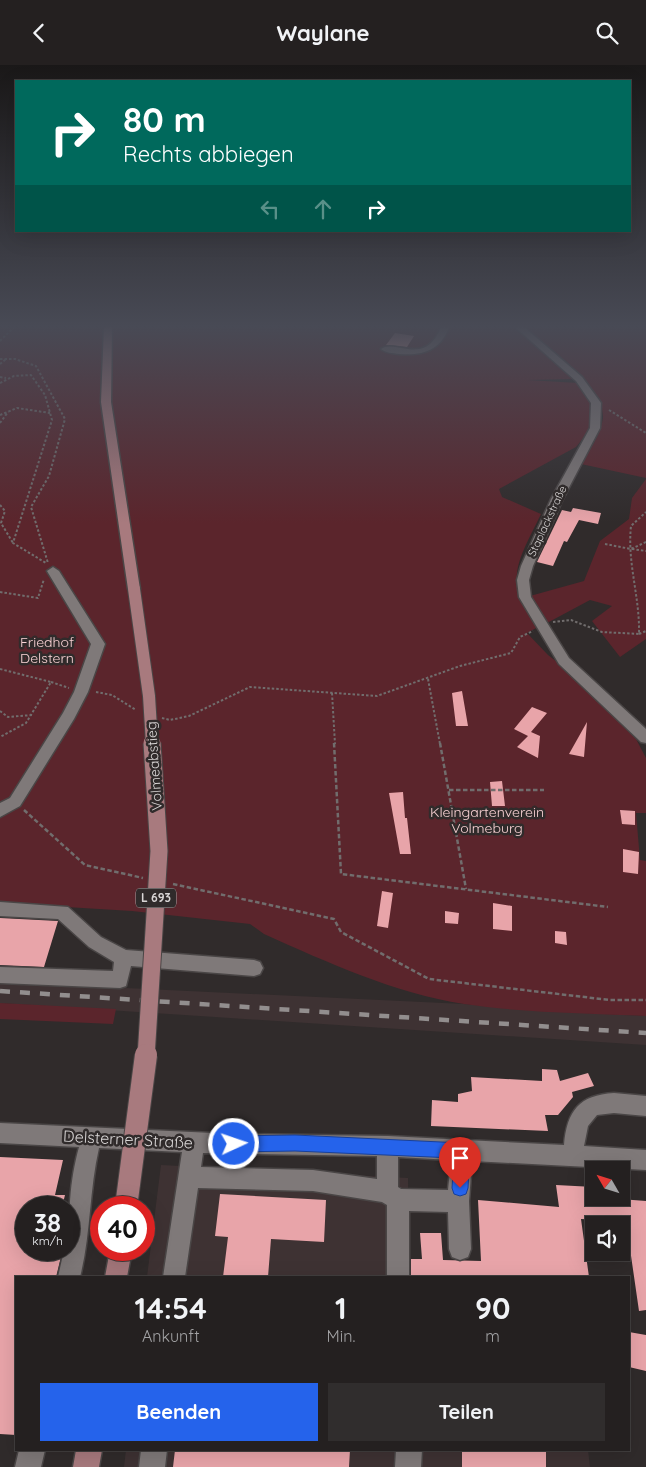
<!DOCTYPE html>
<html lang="de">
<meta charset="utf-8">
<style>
:root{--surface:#242020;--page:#302d2d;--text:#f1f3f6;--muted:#a3a3a5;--line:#413e3e;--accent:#2563eb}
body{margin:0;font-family:Quicksand,sans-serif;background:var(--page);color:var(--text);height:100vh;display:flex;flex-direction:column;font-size:19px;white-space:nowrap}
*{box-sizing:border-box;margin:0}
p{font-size:16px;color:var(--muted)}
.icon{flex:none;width:28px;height:28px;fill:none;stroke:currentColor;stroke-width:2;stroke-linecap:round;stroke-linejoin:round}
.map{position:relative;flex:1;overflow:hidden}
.details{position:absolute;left:15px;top:1211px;width:615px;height:175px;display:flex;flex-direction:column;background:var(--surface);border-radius:0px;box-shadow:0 5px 20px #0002,0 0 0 1px var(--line)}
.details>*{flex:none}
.guide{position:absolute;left:15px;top:15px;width:616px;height:152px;border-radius:0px;box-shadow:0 5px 20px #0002,0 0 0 1px var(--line);background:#00695c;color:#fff;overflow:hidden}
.needle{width:32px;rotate:309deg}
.controls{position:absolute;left:585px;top:1096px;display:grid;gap:10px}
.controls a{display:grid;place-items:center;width:45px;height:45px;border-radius:0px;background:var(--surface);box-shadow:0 5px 20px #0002,0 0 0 1px var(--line);font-size:25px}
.speed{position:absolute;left:15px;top:1131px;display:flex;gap:10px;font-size:25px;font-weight:700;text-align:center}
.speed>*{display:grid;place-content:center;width:65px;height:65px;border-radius:50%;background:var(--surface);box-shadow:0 5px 20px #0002,0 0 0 1px var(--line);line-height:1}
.speed small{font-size:12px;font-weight:400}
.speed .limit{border:8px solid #d22;background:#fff;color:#111}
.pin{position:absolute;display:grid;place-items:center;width:42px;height:42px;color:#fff;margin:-51px -21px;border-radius:50% 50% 50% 0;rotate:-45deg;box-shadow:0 0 5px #0007}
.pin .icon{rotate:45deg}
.me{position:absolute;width:55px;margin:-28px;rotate:87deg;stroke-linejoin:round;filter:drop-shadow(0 0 4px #0008)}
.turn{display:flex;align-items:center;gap:18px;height:105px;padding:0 25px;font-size:22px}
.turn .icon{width:65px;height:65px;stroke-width:2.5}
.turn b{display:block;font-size:35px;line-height:42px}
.lanes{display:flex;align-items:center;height:48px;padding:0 25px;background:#0003;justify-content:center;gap:25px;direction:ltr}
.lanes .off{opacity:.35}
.eta{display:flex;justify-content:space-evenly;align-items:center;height:85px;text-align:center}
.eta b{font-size:30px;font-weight:700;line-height:35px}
.cta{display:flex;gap:10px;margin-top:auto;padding:10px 25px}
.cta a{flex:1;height:58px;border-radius:0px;background:var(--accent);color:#fff;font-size:20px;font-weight:700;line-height:58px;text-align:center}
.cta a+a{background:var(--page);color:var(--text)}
header{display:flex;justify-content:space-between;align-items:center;height:65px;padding:0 25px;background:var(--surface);font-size:22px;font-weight:700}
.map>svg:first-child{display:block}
</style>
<header><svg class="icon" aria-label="back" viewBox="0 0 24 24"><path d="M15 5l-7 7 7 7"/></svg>Waylane<svg class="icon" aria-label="search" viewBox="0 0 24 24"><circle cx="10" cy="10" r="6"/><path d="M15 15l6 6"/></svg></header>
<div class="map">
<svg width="646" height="1402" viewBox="0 0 646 1402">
<rect width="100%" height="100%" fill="#302b2b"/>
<path fill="#3e3233" d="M0,917L464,939L544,946L646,951V980L0,938Z
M161,1100L408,1113L409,1212H147Z
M126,1385H588L590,1402H124Z"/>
<path fill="#5b252c" d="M0,262H516L575,314L527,315L578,318C582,324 591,331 592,338C596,354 586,371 576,382L499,424L502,432L541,449C518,497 502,515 538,562L527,568L548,590L561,600L636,674L646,693V748H636L640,795L646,796V951C586,948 524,948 464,939C394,928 329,898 264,869L250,859L132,846L0,838V751L4,750L0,746Z
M523,262H646V413L581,399C589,386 601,369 603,353C605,320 547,281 523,262Z
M646,414V574L620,592L592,556L612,541L590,535L547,558L530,531L584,516L600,476L629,454L632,433Z
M0,938L116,944L113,959L0,954Z"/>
<path fill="#e8a4a9" d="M395,268L414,271L407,282L386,280Z
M573,443L601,448L598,459L579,455L567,477L564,476L553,501L537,497L562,445L571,447Z
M462,626L468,661H456L452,628Z
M532,642L547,648L531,667L540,671L538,693L517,682L528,671L514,664Z
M587,657L584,692L569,689Z
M502,716L505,741H492L490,717Z
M403,727L405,753H407L411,789H400L389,728Z
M620,745L635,746V760L622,759Z
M623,784L639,787L638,809L623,807Z
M382,826L393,828L388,863L377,861Z
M493,838L512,841V866L493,864Z
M445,846L459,848L458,859L445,858Z
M0,853L58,856L44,902L0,900Z
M555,866L566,867L567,880L555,878Z
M542,1004L557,1005L560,1016L588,1008L594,1021L572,1027L573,1032L558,1050H545L548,1066L431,1061L432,1035L458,1037V1029L472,1026L471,1012L542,1016Z
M0,1092L63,1095L55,1130H65L62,1142H26V1185H53L51,1191L61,1192L56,1212H16V1370L0,1369Z
M556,1120L594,1122V1132L646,1136V1245L639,1246L626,1156L581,1154L589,1212H411V1194H422L420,1168H441L443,1195L481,1196L478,1135L559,1142Z
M220,1129L326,1135L324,1177L271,1174L268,1212H223L228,1172L215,1171Z
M629,1267L646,1270V1306L629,1302Z
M175,1385H350L349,1402H173Z
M462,1385H546V1402H462Z"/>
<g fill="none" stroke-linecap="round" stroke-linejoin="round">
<defs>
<path id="minor" d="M441,262H449C441,285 423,291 399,289C393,288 385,288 381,284C395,273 425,303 441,262Z
M515,262H524L582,312L601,338L600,363L563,434L533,501L529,515L531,532L569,593L646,664V678L641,677L559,599L519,532L517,515L521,501L551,434L590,363L591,338L576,316Z
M53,502L59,506L105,579L88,627L74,654L20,741L0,752V738L10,733L63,648L74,627L91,579L47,506Z
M0,837L68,842L101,872L126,885L254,895L260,897L263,903L260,909L254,911L131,901L126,921L120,923L0,918V902L113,906L114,897L89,882L58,854L0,851Z
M614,1028L646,1031V1051L614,1048L597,1050L588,1061L584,1081L646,1085V1105L472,1096L469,1136L471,1184L468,1192L460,1195L452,1192L449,1184L448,1147L409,1146V1212H387V1140L382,1137L313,1126L198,1123L185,1212H163L182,1087L99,1083C89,1126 91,1170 80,1212H58L64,1185H69C69,1147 69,1119 79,1082L0,1078V1058L234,1069L388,1071L564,1080C567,1046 579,1030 614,1028ZM203,1088L377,1091V1114L313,1105L201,1102ZM398,1092L451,1095L448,1125L401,1124L398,1122Z
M19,1385H45L41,1402H15Z
M141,1385H167L165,1402H139Z
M396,1385H422L421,1402H395Z"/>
<path id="major" d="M104,262H112L111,337L140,524L134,528L128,524L101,337Z
M110,1185H132L127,1212H105Z
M76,1385H102L99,1402H73Z"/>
</defs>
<use href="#minor" stroke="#4a4646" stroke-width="3"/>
<use href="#major" stroke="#4a4646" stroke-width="3"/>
<path stroke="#716d6d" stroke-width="2" stroke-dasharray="2.5 2" stroke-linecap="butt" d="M0,276L14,262
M0,294H15L36,301L65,354L49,411L31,442L48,498
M0,299L6,294
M0,312L6,313
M0,318L14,311L31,310L45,330L52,355L13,478L46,498
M609,345L646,368
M0,350L17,343L50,348
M0,358L8,347
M0,440L5,446L1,458L13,478
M605,479L631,484L646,477
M632,484L646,486
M0,527L38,533L44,514
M553,557L571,555L602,567L639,569C640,532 627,498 631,461L646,447
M639,569L646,566
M0,604L51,617L26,658L0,672
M428,614L440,679
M51,617L69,623
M96,627L112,630L136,645
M332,628L335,679
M0,646L8,652L32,650
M162,653L170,655L189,651L250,622L377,631L460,601L511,588L520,572L533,566"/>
<path stroke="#716d6d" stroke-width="2.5" stroke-dasharray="4.5 2.5" stroke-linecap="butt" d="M334,678L341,809L608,842
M440,678L466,824
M449,725H544
M24,745L85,800L143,813
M173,819L334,854L341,867L429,914L610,935H646"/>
<use href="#minor" fill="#7f7979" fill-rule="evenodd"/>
<use href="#major" fill="#a87a7e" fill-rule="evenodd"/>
<path stroke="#928e8e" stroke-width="4.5" stroke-dasharray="10 10" stroke-linecap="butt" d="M0,926L646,968"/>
<defs>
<path id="major-bridge-far2" d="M134,524L149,631L152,679"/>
<path id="major-bridge-far1" d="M146,992L159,786L152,678"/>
<path id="major-bridge" d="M126,1142L146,990"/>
</defs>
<use href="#major-bridge-far2" stroke="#4a4646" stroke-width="14" stroke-linecap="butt"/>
<use href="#major-bridge-far1" stroke="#4a4646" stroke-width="19" stroke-linecap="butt"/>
<use href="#major-bridge" stroke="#4a4646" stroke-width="24" stroke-linecap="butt"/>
<use href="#major-bridge-far2" stroke="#a87a7e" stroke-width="12"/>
<use href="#major-bridge-far1" stroke="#a87a7e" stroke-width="17"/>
<use href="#major-bridge" stroke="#a87a7e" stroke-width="22"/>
</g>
<linearGradient id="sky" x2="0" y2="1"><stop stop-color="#1a1818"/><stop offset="0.57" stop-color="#484a55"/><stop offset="1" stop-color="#484a55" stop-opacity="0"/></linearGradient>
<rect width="646" height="458" fill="url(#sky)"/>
<path fill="#2563eb" stroke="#184099" d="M295,1070L462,1078L468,1080L470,1085L468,1123L466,1129L460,1131L454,1129L452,1123L454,1093L295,1086L234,1087L228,1085L226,1079L228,1073L234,1071Z"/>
<g text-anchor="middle" stroke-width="5" stroke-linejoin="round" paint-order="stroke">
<g font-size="11" fill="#d9d6d6" stroke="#302b2b">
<text transform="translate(547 456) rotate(-65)" y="4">Staplackstraße</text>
</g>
<rect fill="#302b2b" stroke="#a6a3a3" stroke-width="1" x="136" y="823.5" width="40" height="19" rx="4"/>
<g font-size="12" font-weight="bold" fill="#d9d6d6">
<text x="156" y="837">L 693</text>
</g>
<g font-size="14" fill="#fad3d5" stroke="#302b2b">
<text x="47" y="582">Friedhof<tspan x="47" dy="16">Delstern</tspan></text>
<text x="487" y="752">Kleingartenverein<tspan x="487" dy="16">Volmeburg</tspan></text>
</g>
<g font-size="14" fill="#d9d6d6" stroke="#302b2b">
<text transform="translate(154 701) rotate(-94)" y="5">Volmeabstieg</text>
</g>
<g font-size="16" fill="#d9d6d6" stroke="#302b2b">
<text transform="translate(128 1074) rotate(3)" y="6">Delsterner Straße</text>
</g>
</g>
</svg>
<div class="controls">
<a><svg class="needle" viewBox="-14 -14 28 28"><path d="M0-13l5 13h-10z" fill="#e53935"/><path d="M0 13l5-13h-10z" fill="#a3a3a5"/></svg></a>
<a><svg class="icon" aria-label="sound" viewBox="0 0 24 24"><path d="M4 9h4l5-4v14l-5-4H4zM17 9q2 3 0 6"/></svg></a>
</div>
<div class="speed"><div>38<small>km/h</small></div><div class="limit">40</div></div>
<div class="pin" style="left:460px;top:1123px;background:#d93025"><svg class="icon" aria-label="arrive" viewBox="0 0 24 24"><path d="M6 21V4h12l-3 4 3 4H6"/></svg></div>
<svg class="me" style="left:234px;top:1079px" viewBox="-20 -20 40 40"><circle r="17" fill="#2563eb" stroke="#fff" stroke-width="3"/><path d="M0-11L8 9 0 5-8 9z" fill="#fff"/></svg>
<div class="guide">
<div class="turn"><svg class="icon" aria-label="right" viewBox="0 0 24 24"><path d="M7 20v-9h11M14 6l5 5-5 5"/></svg><div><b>80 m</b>Rechts abbiegen</div></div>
<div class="lanes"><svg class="icon off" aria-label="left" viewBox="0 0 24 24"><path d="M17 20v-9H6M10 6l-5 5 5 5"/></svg><svg class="icon off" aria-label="ahead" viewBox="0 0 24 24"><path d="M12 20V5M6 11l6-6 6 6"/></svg><svg class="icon" aria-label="right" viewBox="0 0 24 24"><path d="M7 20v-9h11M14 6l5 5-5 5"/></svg></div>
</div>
<section class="details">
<div class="eta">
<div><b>14:54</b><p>Ankunft</p></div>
<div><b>1</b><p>Min.</p></div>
<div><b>90</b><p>m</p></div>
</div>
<div class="cta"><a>Beenden</a><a>Teilen</a></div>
</section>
</div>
